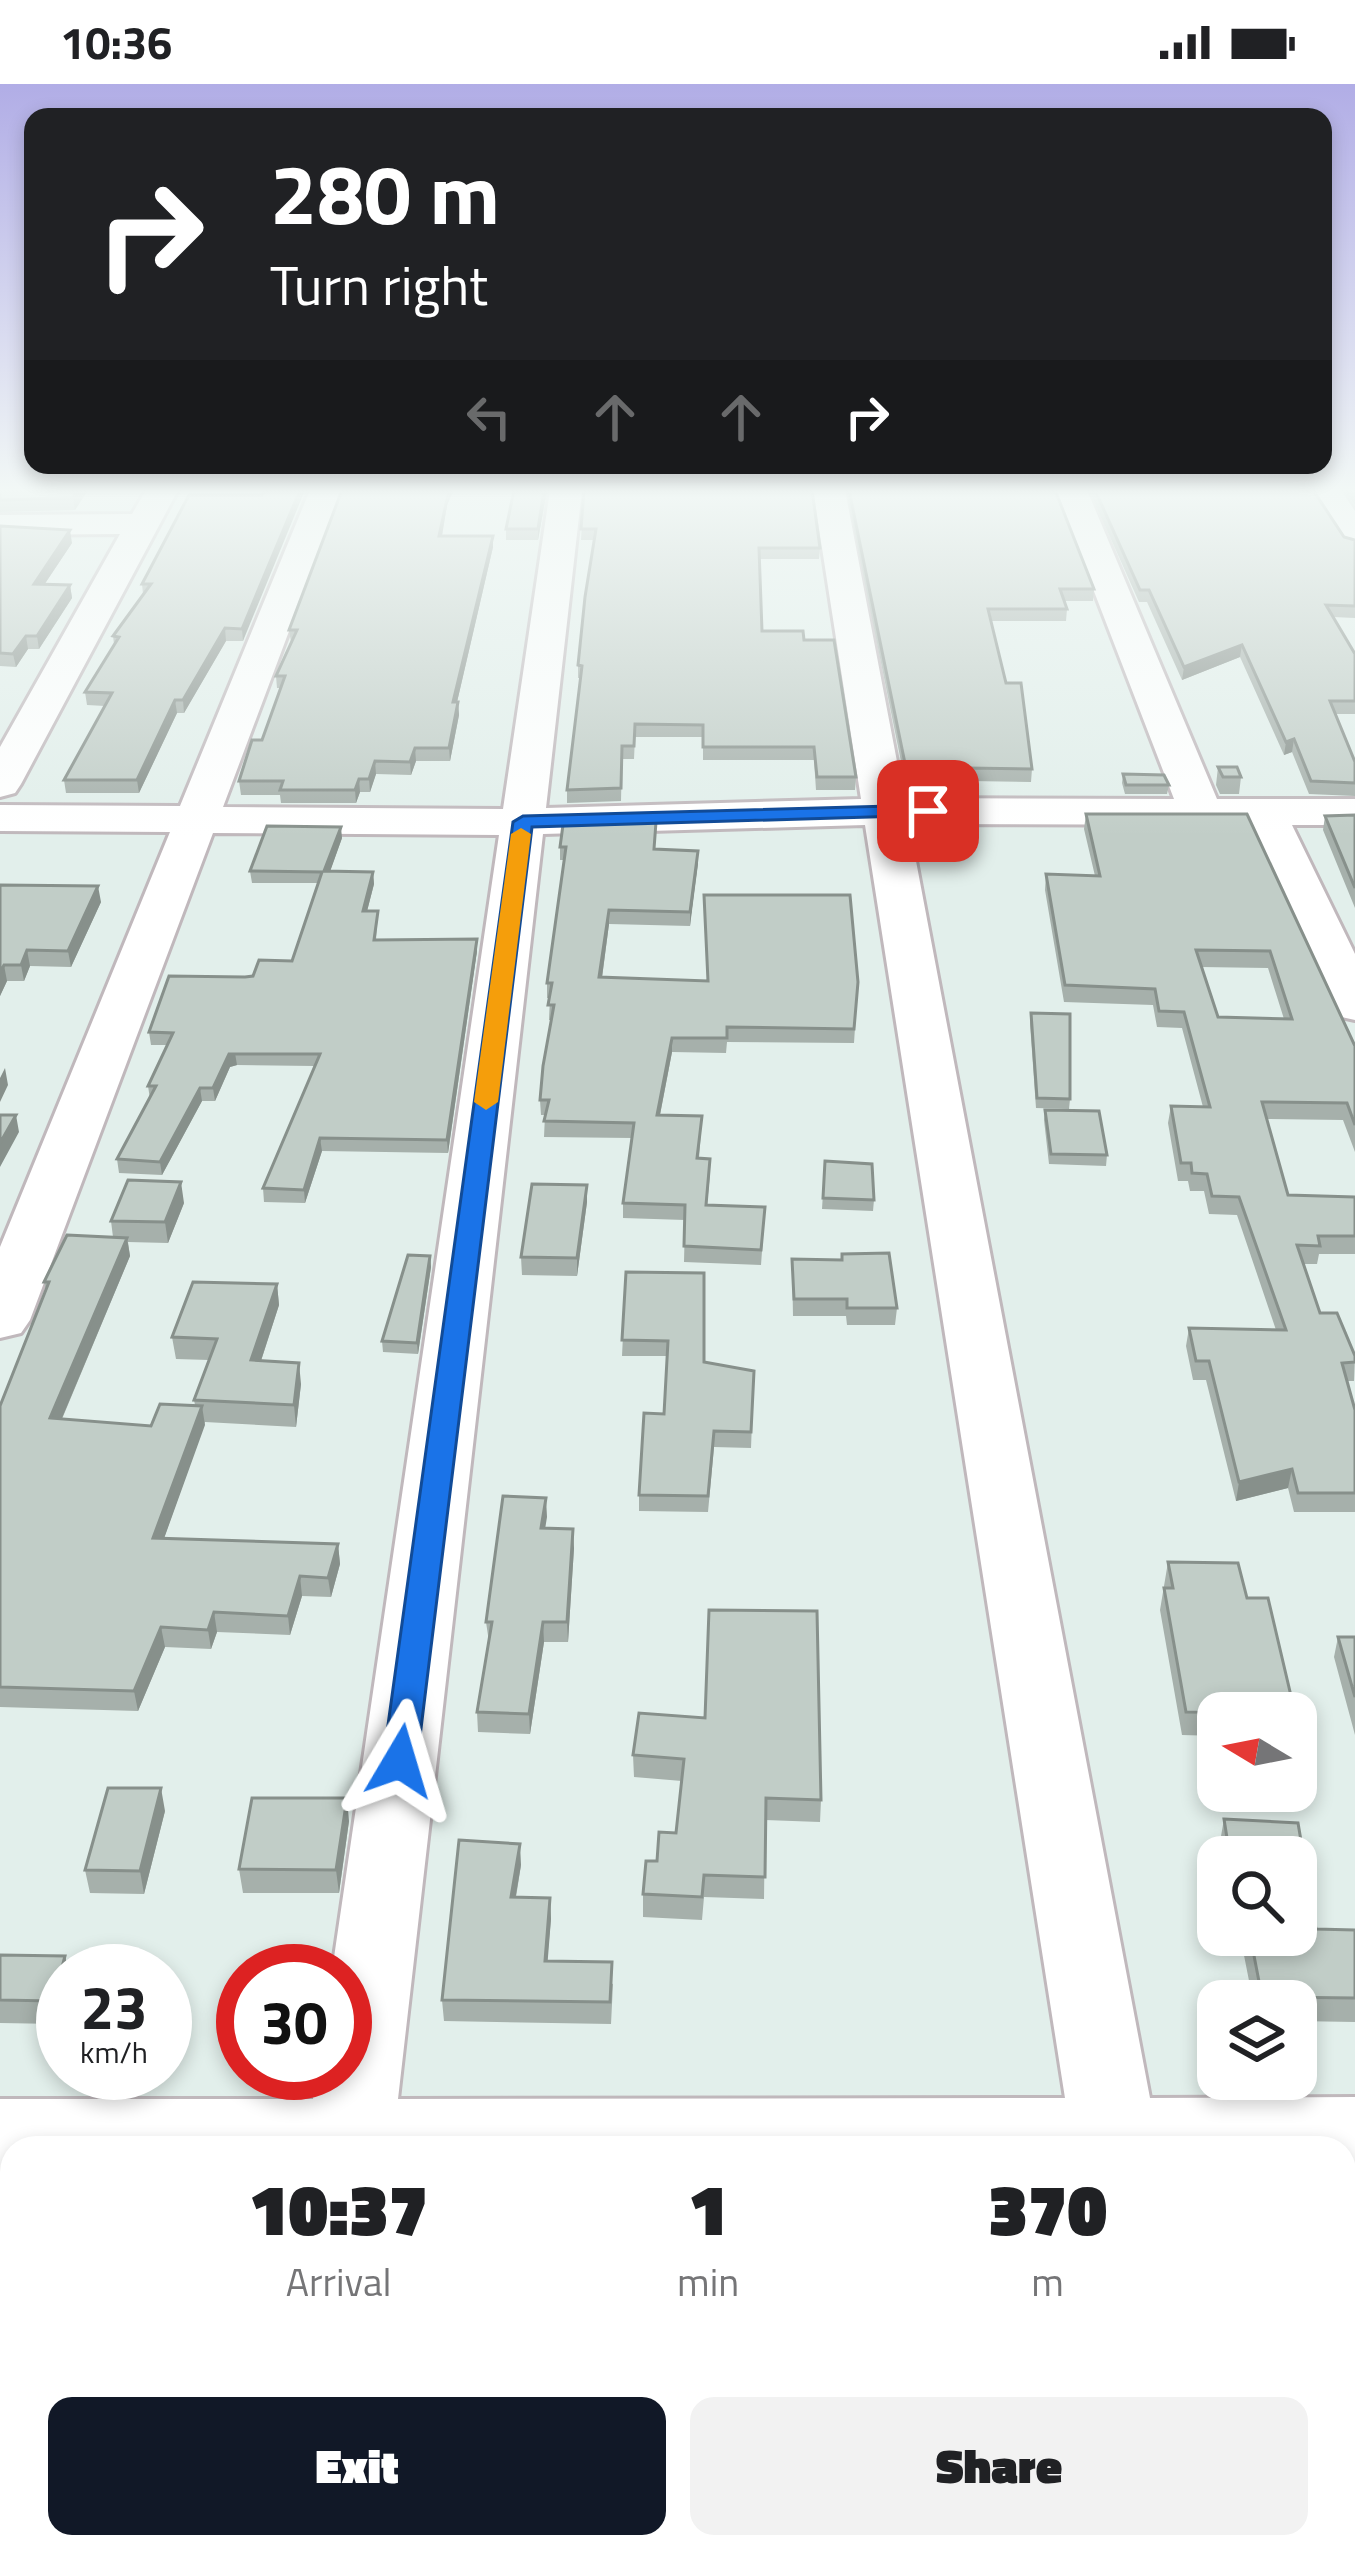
<!DOCTYPE html>
<style>
:root{--surface:#fff;--page:#f2f2f2;--text:#202124;--muted:#757577;--accent:#111827}
body{margin:0;font-family:"Titillium Web",sans-serif;background:var(--page);color:var(--text);height:100vh;display:flex;flex-direction:column;font-size:45px;white-space:nowrap}
*{box-sizing:border-box;margin:0}
p{font-size:39px;color:var(--muted)}
.icon{flex:none;width:66px;height:66px;fill:none;stroke:currentColor;stroke-width:2;stroke-linecap:round;stroke-linejoin:round}
.map{position:relative;flex:1;overflow:hidden}
.sheet{position:absolute;left:0px;top:2052px;width:1356px;height:423px;display:flex;flex-direction:column;background:var(--surface);border-radius:36px 36px 0 0;box-shadow:0 6px 18px #0003}
.sheet>*{flex:none}
.hud{position:absolute;left:24px;top:24px;width:1308px;height:366px;border-radius:24px;box-shadow:0 6px 18px #0003;background:#202124;color:#fff;overflow:hidden}
.needle{width:78px;rotate:280deg}
.buttons{position:absolute;left:1197px;top:1608px;display:grid;gap:24px}
.buttons a{display:grid;place-items:center;width:120px;height:120px;border-radius:24px;background:var(--surface);box-shadow:0 6px 18px #0003;font-size:60px}
.speed{position:absolute;left:36px;top:1860px;display:flex;gap:24px;font-size:60px;font-weight:700;text-align:center}
.speed>*{display:grid;place-content:center;width:156px;height:156px;border-radius:50%;background:var(--surface);box-shadow:0 6px 18px #0003;line-height:1}
.speed small{font-size:30px;font-weight:400}
.speed .limit{border:18px solid #d22;background:#fff;color:#111}
.pin{position:absolute;display:grid;place-items:center;width:102px;height:102px;color:#fff;margin:-51px;border-radius:24px;box-shadow:0 6px 18px #0006}
.me{position:absolute;width:132px;margin:-66px;rotate:7deg;stroke-linejoin:round;filter:drop-shadow(0 0 9px #0008)}
.turn{display:flex;align-items:center;gap:42px;height:252px;padding:0 48px;font-size:54px}
.turn .icon{width:156px;height:156px;stroke-width:2.5}
.turn b{display:block;font-size:84px;line-height:102px}
.lanes{display:flex;align-items:center;height:114px;padding:0 48px;background:#0003;justify-content:center;gap:60px;direction:ltr}
.lanes .off{opacity:.35}
.eta{display:flex;justify-content:space-evenly;align-items:center;height:204px;text-align:center}
.eta b{font-size:72px;font-weight:800;line-height:84px}
.button{display:flex;gap:24px;margin-top:auto;padding:24px 48px}
.button a{flex:1;height:138px;border-radius:24px;background:var(--accent);color:#fff;font-size:48px;font-weight:800;line-height:138px;text-align:center}
.button a+a{background:var(--page);color:var(--text)}
.status{display:flex;justify-content:space-between;align-items:center;height:84px;padding:0 60px;background:var(--surface);direction:ltr}
.status svg{height:33px;fill:currentColor}
.map>svg:first-child{display:block}
</style>
<div class="status"><b>10:36</b><svg viewBox="0 0 49 12"><path d="M0 12V9h3v3zM5 12V6h3v6zM10 12V3h3v9zM15 12V0h3v12zM26 1h20v11H26zM47 4h2v5h-2z"/></svg></div>
<div class="map">
<svg width="1355" height="2473" viewBox="0 0 1355 2473">
<rect width="100%" height="100%" fill="#e2efeb"/>
<g fill="none" stroke-linecap="round" stroke-linejoin="round">
<defs>
<path id="minor" d="M146,406H178L21,700L15,709L0,713V663L120,450L0,451V431L132,430Z
M310,406H342L223,723L503,725L550,406H582L546,724L861,715L813,406H845L904,714L1174,715L1055,406H1087L1217,715H1355V741H1292L1355,870V936L1337,932L1330,921L1248,741L909,740L1150,2014L1355,2013V2089H1344V2064H12V2091H0V2015H313L316,1989H345V1887H332L499,751L213,749L30,1236L21,1249L0,1254V1163L170,748L0,747V721L180,722ZM865,741L1065,2014L398,2015L543,750Z
M1309,406H1341L1355,427V463L1343,460Z
M247,2463H347L345,2473H245Z
M938,2463H1038L1039,2473H939Z
M1244,2463H1344L1346,2473H1246Z"/>
</defs>
<use href="#minor" stroke="#c0b8bc" stroke-width="6"/>
<use href="#minor" fill="#fff" fill-rule="evenodd"/>
</g>
<path fill="#a6b0ab" fill-rule="evenodd" d="M0,406H88L75,426L0,428Z
M342,406H454L447,421L442,452L493,463L457,618H458L459,631L450,677H416L411,691L376,690L370,708H360L356,719H281L280,711H241L239,697L262,656L280,604H277L276,592L291,558L289,546Z
M547,406L538,456H506V445Z
M584,406L820,464L819,475H759L762,547L804,556L856,693L855,706H816L814,676H703V653H635L634,675H622L621,717L567,719V706L580,594H578V581L594,456H581Z
M846,406H1055L1094,505L1093,517H1064L1067,525L1066,537H991L1006,599L1032,685L1031,698L969,697L968,708L907,707Z
M1089,406H1313L1344,453L1355,456V534L1333,533L1355,570V630H1335L1355,678V712L1309,710L1292,668L1284,671L1240,573L1182,596L1147,518H1139Z
M1344,406H1355V421Z
M262,411L243,557H226L184,629H177L139,709H66L64,696L105,622L87,621L85,608L114,560L113,552L143,510L142,500Z
M0,442L72,459L44,501H70L72,514L39,565H28L16,583L0,582Z
M1218,683L1241,693L1239,710H1220L1216,701Z
M1123,690L1169,701L1167,710H1125L1122,699Z
M1086,730H1247L1355,962V1068L1343,1036L1267,1035L1288,1111L1355,1113V1170H1319L1317,1180H1304L1320,1229L1355,1272L1354,1297H1347L1355,1326V1428H1294L1288,1404L1236,1417L1206,1296H1193L1186,1262L1189,1244L1276,1246L1237,1131L1209,1130L1204,1107H1190L1188,1097H1178L1168,1039L1171,1022L1203,1023L1182,944L1157,943L1153,921L1064,918L1045,806L1046,790L1095,792L1084,745ZM1201,883L1268,884L1284,935L1218,933Z
M1355,731V824L1323,746L1325,732Z
M342,754L330,787L373,788L374,800L367,827H378L376,856L477,855V867L448,1069L322,1067L305,1119L264,1118L263,1104L315,982L237,981L230,983L215,1017H202L162,1091L119,1089L117,1075L150,1015L148,1002L167,961H151L149,948L245,893L292,877L318,799H252L250,787Z
M560,763L698,767L690,842L609,840L602,894L707,897L858,898L854,959L727,958L726,969L672,968L660,1031L701,1047L699,1074L710,1090L707,1121L764,1139L761,1181L684,1178L685,1136L623,1134V1119L632,1054L544,1053L545,1031H541L540,1016L551,936H549L550,914H547V899L564,776H560Z
M0,801L101,818L71,883L30,882L24,897H7L0,912Z
M1031,929L1070,1015L1069,1025L1036,1024L1030,939Z
M1045,1026L1107,1071L1106,1082L1049,1080L1044,1036Z
M825,1077L874,1116L873,1127L822,1125Z
M587,1101V1118L577,1192L522,1191L521,1173Z
M184,1119L168,1159L128,1158L130,1172L62,1335L151,1342L195,1321L194,1316L209,1276L176,1275L172,1253L277,1200L279,1221L261,1277L301,1300L296,1343L205,1338L164,1454L338,1460L340,1480L331,1513L302,1512L290,1551L217,1548L211,1565L165,1563L138,1627L0,1623V1322L46,1206L44,1198L113,1153L111,1137Z
M430,1172L431,1183L418,1270L383,1268L382,1257Z
M792,1175L897,1224L895,1241H847L846,1232H793Z
M626,1188L704,1278L754,1287L751,1364L714,1363L708,1428L639,1427V1411L664,1330L667,1272H622Z
M546,1414L545,1444L574,1464L568,1558H544L530,1650L478,1648L477,1628L489,1558L486,1538Z
M1168,1478L1247,1514L1218,1629V1652L1182,1651L1160,1526Z
M1338,1553H1355V1651L1334,1573Z
M639,1629L821,1716L820,1738L765,1736L764,1815L704,1813L702,1836L643,1833V1810L657,1777L676,1749L682,1697L634,1693L633,1671Z
M165,1727L144,1810L90,1809L85,1786Z
M1224,1735L1298,1739L1316,1845L1355,1846V1938L1296,1937V1917H1253L1240,1851H1296V1773H1222L1220,1758Z
M349,1737L339,1809H243L239,1785Z
M521,1781L516,1813L550,1814L551,1835L547,1877L613,1900L611,1940L444,1937L442,1916Z
M0,1871L65,1872L68,1887H63V1923L58,1940L0,1939Z
M1344,2143H1355V2286H1344Z
M0,2162H12V2214H0Z"/>
<path fill="#87908b" d="M79,406H88L75,426L73,414Z
M300,406H305L243,557L242,545Z
M449,406H454L447,421L440,463L439,452Z
M544,406H547L538,456V445Z
M70,446L72,459L36,513L34,500Z
M493,452V463L454,631L453,618Z
M70,501L72,514L39,565L37,552Z
M225,544L226,557L184,629L183,616Z
M26,552L28,565L16,583L13,570Z
M1242,561L1240,573L1182,596L1184,583Z
M175,616L177,629L139,709L137,696Z
M458,618L459,631L450,677L449,664Z
M1294,655L1292,668L1284,671L1286,658Z
M415,664L416,677L411,691L410,678Z
M375,677L376,690L370,708L369,695Z
M359,695L360,708L356,719L355,706Z
M341,743L342,754L326,799L324,787Z
M698,767V780L690,842V828Z
M373,788L374,800L364,839L363,827Z
M98,802L101,818L71,883L68,867Z
M609,826V840L600,908L599,893Z
M477,855V867L448,1069L447,1056Z
M27,866L30,882L24,897L21,881Z
M4,881L7,897L0,912V889Z
M672,954V968L657,1046V1031Z
M235,969L237,981L230,983L215,1017L213,1004L229,970Z
M5,984L8,1001L0,1018V994Z
M200,1004L202,1017L162,1091L160,1078Z
M16,1031L19,1048L0,1083V1059Z
M320,1054L322,1067L305,1119L304,1106Z
M181,1098L184,1119L168,1159L165,1138Z
M587,1101V1118L577,1192V1174Z
M127,1154L130,1172L54,1353L50,1334Z
M430,1172L431,1183L418,1270L417,1259Z
M277,1200L279,1221L254,1298L251,1276Z
M299,1279L301,1300L296,1343L294,1321Z
M202,1322L205,1341L157,1474L153,1454Z
M1292,1385L1288,1404L1236,1417L1239,1398Z
M546,1414L547,1433L542,1464L541,1444Z
M573,1445L574,1464L568,1558L567,1538Z
M338,1460L340,1480L331,1513L328,1494Z
M300,1492L302,1512L290,1551L288,1532Z
M214,1528L217,1548L211,1565L208,1546Z
M543,1538L544,1558L530,1650L529,1630Z
M161,1543L165,1563L138,1627L134,1607Z
M161,1704L165,1727L144,1810L140,1787Z
M347,1714L349,1737L339,1809L336,1786Z
M520,1760L521,1781L512,1834L511,1813Z
M550,1814L551,1835L546,1898L545,1877Z
M65,1872L68,1887H63V1923L58,1940L53,1917Z
M481,2463H489L488,2473H480Z"/>
<path fill="#c1cdc7" stroke="#87908b" stroke-width="3" fill-rule="evenodd" d="M0,406H79L73,414L0,416Z
M265,406H300L242,545L225,544L183,616H175L137,696H64L112,609L85,608L119,553L113,552L151,500H142L189,411H262Z
M342,406H449L439,452H493L453,618H458L449,664H415L410,678L375,677L369,695H359L355,706H280L283,697H239L252,656H262L285,592H276L297,546H289Z
M514,406H544L538,445H506Z
M584,406H812L820,464H759L762,547H803L804,556H834L856,693H817L814,663H703V641L635,640L634,662H622L621,704L567,706L582,582L578,581L585,513L596,445H581Z
M849,406H1055L1094,505H1060L1067,525H988L1006,599H1021L1032,685L968,684L969,695L908,694Z
M1095,406H1313L1344,453L1355,456V522L1326,521L1355,570V617H1330L1355,678V699L1311,697L1294,655L1286,658L1242,561L1184,583L1149,506H1140Z
M0,442L70,446L34,500L70,501L37,552H26L13,570L0,569Z
M1218,683H1237L1241,693H1223Z
M1123,690L1164,691L1169,701H1126Z
M1086,730H1247L1355,962V1041L1347,1019L1262,1018L1288,1111L1355,1113V1152H1318L1320,1162L1297,1161L1320,1229H1337L1355,1272V1278L1342,1279L1355,1326V1409H1298L1292,1385L1239,1398L1209,1277H1196L1189,1244L1286,1246L1239,1113L1212,1112L1207,1090L1192,1089L1191,1079H1181L1171,1022L1210,1023L1184,928L1159,927L1155,905L1065,901L1046,790L1100,792ZM1196,866L1270,867L1292,935L1218,933Z
M1355,731V804L1325,732Z
M656,738L654,765L698,767L690,828L609,826L599,893L708,897L704,811H850L858,898L854,945L727,943V954H672L657,1031L702,1032L697,1074L710,1075L706,1121L765,1123L761,1166L684,1162L685,1121L623,1119L634,1039L544,1037L549,1016H540L543,982L554,921H548L552,899H547L566,763H560L563,741Z
M267,742L341,743L324,787L373,788L363,827H378L374,856L477,855L447,1056L320,1054L304,1106L263,1104L320,970H229L213,1004H200L160,1078L117,1075L156,1002H148L173,949L149,948L169,892L245,893L253,892L259,876L292,877L322,788L250,787Z
M0,801L98,802L68,867L27,866L21,881H4L0,889Z
M1031,929L1070,930V1015L1037,1014Z
M1045,1026L1099,1027L1107,1071L1051,1070Z
M0,1031H16L0,1059Z
M825,1077L872,1080L874,1116L823,1114Z
M128,1096L181,1098L165,1138L111,1137Z
M532,1100L587,1101L577,1174L521,1173Z
M67,1151L127,1154L50,1334L151,1342L160,1320L202,1322L153,1454L338,1460L328,1494L300,1492L288,1532L214,1528L208,1546L161,1543L134,1607L0,1603V1322L49,1198H44Z
M889,1169L897,1224H847V1215H794L792,1175L842,1176V1170Z
M408,1171L430,1172L417,1259L382,1257Z
M626,1188L704,1189V1278L754,1287L751,1348L714,1347L708,1412L639,1411L644,1329L664,1330L668,1257L622,1256Z
M193,1198L277,1200L251,1276L299,1279L294,1321L194,1316L217,1255L172,1253Z
M503,1412L546,1414L541,1444L573,1445L567,1538H543L529,1630L477,1628L492,1538H486Z
M1168,1478L1238,1479L1247,1514H1268L1295,1629L1186,1628L1164,1504H1173Z
M709,1526L817,1527L821,1716L766,1714L765,1793L704,1791L702,1813L643,1810L646,1777H657L659,1748L676,1749L684,1675L633,1671L639,1629L705,1634Z
M1338,1553H1355V1613Z
M108,1704H161L140,1787L85,1786Z
M252,1714H347L336,1786L239,1785Z
M1224,1735L1298,1739L1316,1845L1355,1846V1914L1262,1913L1250,1851H1296V1773H1230Z
M459,1756L520,1760L511,1813L550,1814L545,1877L612,1878L610,1918L442,1916Z
M0,1871L65,1872L53,1917L0,1916Z
M1344,2143H1355V2263H1344Z
M0,2162H12V2203L0,2202Z
M76,2463H127L126,2468L237,2471V2473H73Z
M370,2463H481L480,2473H368Z
M1008,2463H1186L1188,2473H1008Z"/>
<linearGradient id="sky" x2="0" y2="1"><stop stop-color="#b1ade6"/><stop offset="0.54" stop-color="#f2f8f6"/><stop offset="1" stop-color="#f2f8f6" stop-opacity="0"/></linearGradient>
<rect width="1355" height="752" fill="url(#sky)"/>
<path fill="#1a73e8" stroke="#114b97" stroke-width="3" d="M928,721L935,722V731L532,743L417,1677L412,1686L400,1690L388,1686L383,1677L513,738L523,732Z"/>
<path fill="#f59e0b" d="M521,744L531,750L498,1018L486,1026L474,1018L511,750Z"/>
</svg>
<div class="buttons">
<a><svg class="needle" viewBox="-14 -14 28 28"><path d="M0-13l5 13h-10z" fill="#e53935"/><path d="M0 13l5-13h-10z" fill="#757577"/></svg></a>
<a><svg class="icon" aria-label="search" viewBox="0 0 24 24"><circle cx="10" cy="10" r="6"/><path d="M15 15l6 6"/></svg></a>
<a><svg class="icon" aria-label="layers" viewBox="0 0 24 24"><path d="M12 4l9 5-9 5-9-5zM3 14l9 5 9-5"/></svg></a>
</div>
<div class="speed"><div>23<small>km/h</small></div><div class="limit">30</div></div>
<div class="pin" style="left:928px;top:727px;background:#d93025"><svg class="icon" aria-label="arrive" viewBox="0 0 24 24"><path d="M6 21V4h12l-3 4 3 4H6"/></svg></div>
<svg class="me" style="left:400px;top:1677px" viewBox="-20 -20 40 40"><path d="M0-17L14 15 0 8-14 15z" fill="#1a73e8" stroke="#fff" stroke-width="4"/></svg>
<div class="hud">
<div class="turn"><svg class="icon" aria-label="right" viewBox="0 0 24 24"><path d="M7 20v-9h11M14 6l5 5-5 5"/></svg><div><b>280 m</b>Turn right</div></div>
<div class="lanes"><svg class="icon off" aria-label="left" viewBox="0 0 24 24"><path d="M17 20v-9H6M10 6l-5 5 5 5"/></svg><svg class="icon off" aria-label="ahead" viewBox="0 0 24 24"><path d="M12 20V5M6 11l6-6 6 6"/></svg><svg class="icon off" aria-label="ahead" viewBox="0 0 24 24"><path d="M12 20V5M6 11l6-6 6 6"/></svg><svg class="icon" aria-label="right" viewBox="0 0 24 24"><path d="M7 20v-9h11M14 6l5 5-5 5"/></svg></div>
</div>
<section class="sheet">
<div class="eta">
<div><b>10:37</b><p>Arrival</p></div>
<div><b>1</b><p>min</p></div>
<div><b>370</b><p>m</p></div>
</div>
<div class="button"><a>Exit</a><a>Share</a></div>
</section>
</div>
